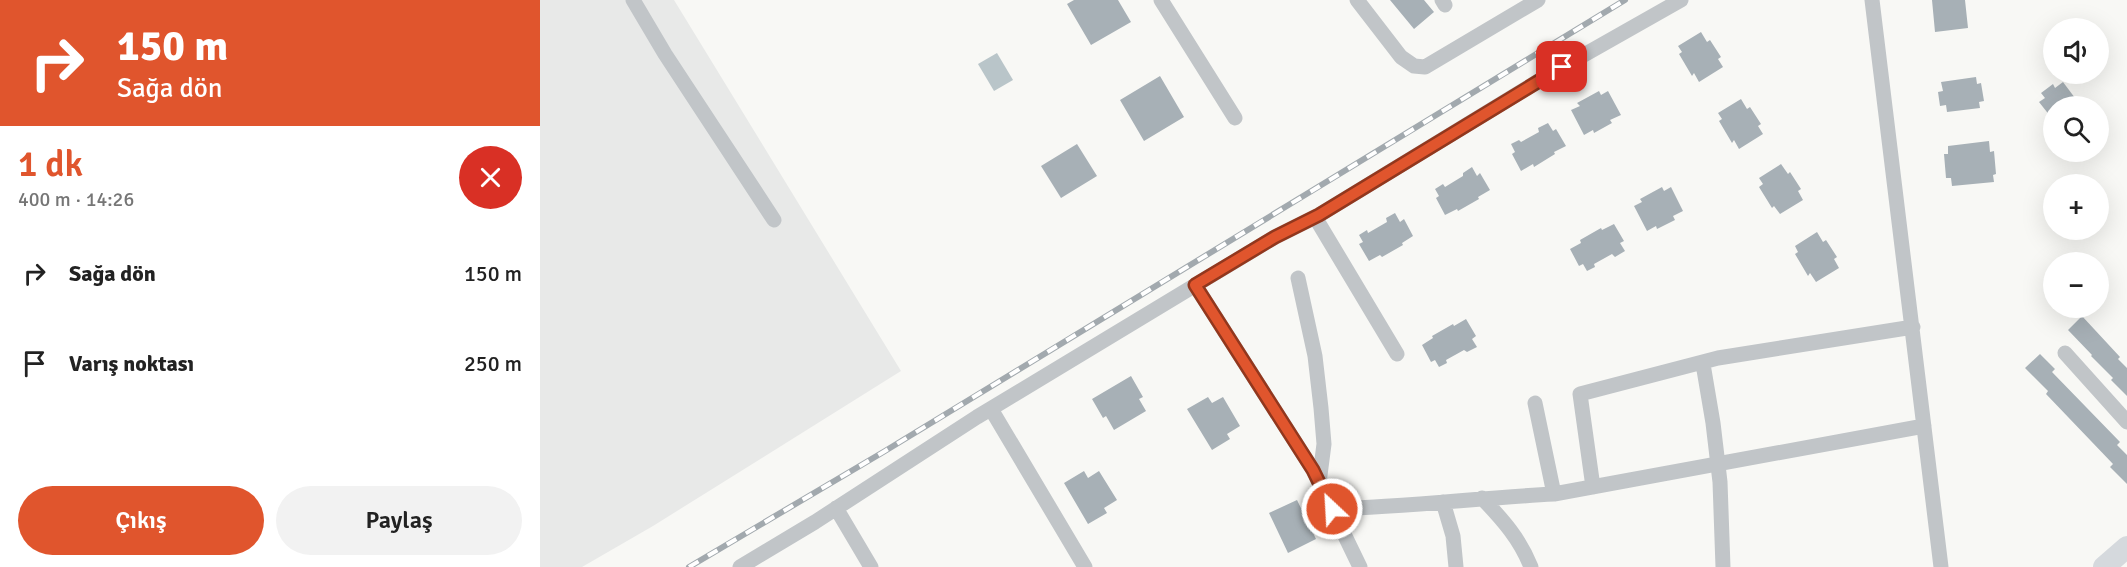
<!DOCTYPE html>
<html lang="tr">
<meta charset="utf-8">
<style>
:root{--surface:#fff;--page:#f2f2f2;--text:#222;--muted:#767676;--accent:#e0552d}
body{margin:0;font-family:Signika,sans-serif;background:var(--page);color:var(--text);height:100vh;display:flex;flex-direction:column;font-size:22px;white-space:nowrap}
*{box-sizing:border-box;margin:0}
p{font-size:20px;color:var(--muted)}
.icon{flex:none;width:33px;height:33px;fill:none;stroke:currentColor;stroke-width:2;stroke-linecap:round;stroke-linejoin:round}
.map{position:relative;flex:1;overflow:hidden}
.side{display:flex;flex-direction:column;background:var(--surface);width:540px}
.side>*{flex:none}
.banner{background:#e0552d;color:#fff;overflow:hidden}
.tools{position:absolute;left:1503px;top:18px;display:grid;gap:12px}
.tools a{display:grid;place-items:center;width:66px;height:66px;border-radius:50%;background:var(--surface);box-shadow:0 6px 24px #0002;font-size:30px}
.pin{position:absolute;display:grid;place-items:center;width:51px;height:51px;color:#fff;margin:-26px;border-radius:12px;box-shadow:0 3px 9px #0006}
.me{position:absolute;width:66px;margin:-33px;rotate:335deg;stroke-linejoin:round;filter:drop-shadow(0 0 4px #0008)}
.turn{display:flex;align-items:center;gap:21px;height:126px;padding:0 18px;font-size:27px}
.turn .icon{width:78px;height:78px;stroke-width:2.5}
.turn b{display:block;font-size:42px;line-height:51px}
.round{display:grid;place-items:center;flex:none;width:63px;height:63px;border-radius:32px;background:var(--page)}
.summary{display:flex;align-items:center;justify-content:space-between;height:102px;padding:0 18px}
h1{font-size:36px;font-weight:600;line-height:45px;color:var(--accent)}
.button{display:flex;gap:12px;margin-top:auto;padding:12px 18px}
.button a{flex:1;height:69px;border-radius:36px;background:var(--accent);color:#fff;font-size:24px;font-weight:600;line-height:69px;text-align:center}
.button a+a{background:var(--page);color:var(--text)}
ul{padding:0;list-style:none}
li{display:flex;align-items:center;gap:18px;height:90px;padding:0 18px}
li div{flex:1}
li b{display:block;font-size:22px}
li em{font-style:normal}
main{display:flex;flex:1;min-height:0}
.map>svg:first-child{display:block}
</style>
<main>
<section class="side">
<div class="banner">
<div class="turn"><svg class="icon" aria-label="right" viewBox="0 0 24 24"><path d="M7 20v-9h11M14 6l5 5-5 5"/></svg><div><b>150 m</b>Sağa dön</div></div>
</div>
<div class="summary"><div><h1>1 dk</h1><p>400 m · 14:26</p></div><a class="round" style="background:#d93025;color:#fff"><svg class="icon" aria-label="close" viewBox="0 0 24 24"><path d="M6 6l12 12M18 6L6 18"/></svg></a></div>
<ul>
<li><svg class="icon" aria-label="right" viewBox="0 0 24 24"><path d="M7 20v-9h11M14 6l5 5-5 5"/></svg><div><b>Sağa dön</b></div><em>150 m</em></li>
<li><svg class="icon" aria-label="arrive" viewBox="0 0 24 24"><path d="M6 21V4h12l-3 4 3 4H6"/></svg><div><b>Varış noktası</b></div><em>250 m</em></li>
</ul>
<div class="button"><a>Çıkış</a><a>Paylaş</a></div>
</section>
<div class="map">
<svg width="1587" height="567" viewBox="0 0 1587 567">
<rect width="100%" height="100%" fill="#f8f8f5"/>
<path fill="#e8e9e8" d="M0,0H134L361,371L113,526L42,567H0Z"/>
<path fill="#b9c5c9" d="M457,53L473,80L454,91L438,64Z"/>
<path fill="#a7b0b6" d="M534,0H578L591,22L551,45L527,4Z
M850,0H884L894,12L874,29Z
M1392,0H1425L1428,28L1395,32Z
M1161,32L1167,42L1170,40L1181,57L1178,59L1183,67L1159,82L1154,73L1152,76L1139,54L1142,52L1138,46Z
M620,76L644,117L604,141L580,100Z
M1436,77L1437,84L1441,83L1444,101L1439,102L1440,108L1407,112L1406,105L1400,106L1398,92L1403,91L1401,82Z
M1523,82L1541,106H1514V121L1499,102L1505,98L1501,93L1513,84L1515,88Z
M1059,91L1061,95L1068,91L1081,115L1070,120L1072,123L1054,133L1053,130L1044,135L1031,110L1040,106L1037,103Z
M1201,99L1207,109L1210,107L1221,124L1218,126L1223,134L1199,149L1194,140L1192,143L1179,121L1182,119L1178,113Z
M1008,123L1013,131L1016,129L1026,146L1014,152L1015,154L994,167L993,164L981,171L972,154L975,152L971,144L979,140L981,142L999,132L998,128Z
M1449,141L1450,152L1454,151L1456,174L1453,175L1454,182L1412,186L1411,178H1406L1404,154H1408V146Z
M537,144L557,176L521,198L501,166Z
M1241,164L1248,174L1250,172L1261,189L1258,191L1263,200L1240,214L1234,206L1232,208L1219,187L1223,184L1219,178Z
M932,167L937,176L940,173L950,190L938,197L939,199L918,211L917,209L905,215L896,198L899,196L895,189L903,184L905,187L923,176V173Z
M1122,187L1124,191L1131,187L1143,211L1133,216L1135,220L1117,229L1116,226L1107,231L1094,206L1102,202L1100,199Z
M855,213L860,222L864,219L873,236L862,243L863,245L842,257L840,255L829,261L819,244L823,242L819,235L827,230L828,233L847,222L846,218Z
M1074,224L1084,241L1080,243L1085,251L1075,257L1072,254L1054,264L1055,267L1047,271L1043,264L1039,266L1030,249L1041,243L1040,240L1061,228L1062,230Z
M1277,232L1283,242L1286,240L1297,257L1294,259L1299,268L1276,282L1270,273L1268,276L1255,254L1258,252L1255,246Z
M1542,316L1580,357L1578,359L1587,368V396L1571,380L1573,378L1551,356L1552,355L1528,330Z
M926,319L936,336L932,339L937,347L927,352L924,350L906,360L907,363L899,367L895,360L891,362L882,345L893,338L892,336L913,324L914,326Z
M1500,354L1515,369L1512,372L1580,442L1577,445L1587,455V484L1570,467L1573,464L1506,394L1508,391L1485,368Z
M591,376L603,397L599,399L606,411L574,430L566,416L563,418L552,399Z
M668,397L672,403L683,397L700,426L687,434L690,439L672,450L647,409Z
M544,471L548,478L559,471L577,500L564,508L567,513L548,524L524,483Z
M757,500L776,539L748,553L729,513Z"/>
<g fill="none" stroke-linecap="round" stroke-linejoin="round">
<path stroke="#c1c5c8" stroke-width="15" d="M93,0L125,54L234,220
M621,0L695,118
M817,0L861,57L874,66L885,67L998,0
M902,0L905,5
M1332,0L1401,567
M775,217L857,354
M758,278L775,356L781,408L784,444L779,483
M655,285L773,470L820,567
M1525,353L1587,422
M1163,364L1173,423L1180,482L1183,567
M995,403L1014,494
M451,409L545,567
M1053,487L1040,394L1178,358L1373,327
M942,498C963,520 980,539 991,567
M903,502L913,536L916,567
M296,508L331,567
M792,509C866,507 939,498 1014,494L1384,426
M200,567L275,522L437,417L735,237L779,215L1005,77L1141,0"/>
<path stroke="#d5d9dd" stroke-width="22" d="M1564,567L1587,547"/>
<defs>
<path id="rail" d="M149,567L345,451L1085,0"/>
</defs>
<use href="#rail" stroke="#a2a9ae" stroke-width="6"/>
<use href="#rail" stroke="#fff" stroke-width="4" stroke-dasharray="11" stroke-linecap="butt"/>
</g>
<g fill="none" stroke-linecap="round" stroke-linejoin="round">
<defs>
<path id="route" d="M792,509L773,470L655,285L735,237L779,215L1022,67"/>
</defs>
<use href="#route" stroke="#92371d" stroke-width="15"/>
<use href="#route" stroke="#e0552d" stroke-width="10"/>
</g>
</svg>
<div class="tools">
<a><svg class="icon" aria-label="sound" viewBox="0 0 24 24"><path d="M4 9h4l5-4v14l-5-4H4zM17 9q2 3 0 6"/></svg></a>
<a><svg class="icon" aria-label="search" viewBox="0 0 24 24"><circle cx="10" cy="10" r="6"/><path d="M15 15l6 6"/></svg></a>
<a>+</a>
<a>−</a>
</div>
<div class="pin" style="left:1022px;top:67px;background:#d93025"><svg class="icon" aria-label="arrive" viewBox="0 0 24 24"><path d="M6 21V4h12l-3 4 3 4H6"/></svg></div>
<svg class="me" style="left:792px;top:509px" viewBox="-20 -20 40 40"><circle r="17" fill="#e0552d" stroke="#fff" stroke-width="3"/><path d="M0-11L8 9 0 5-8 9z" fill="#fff"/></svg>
</div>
</main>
